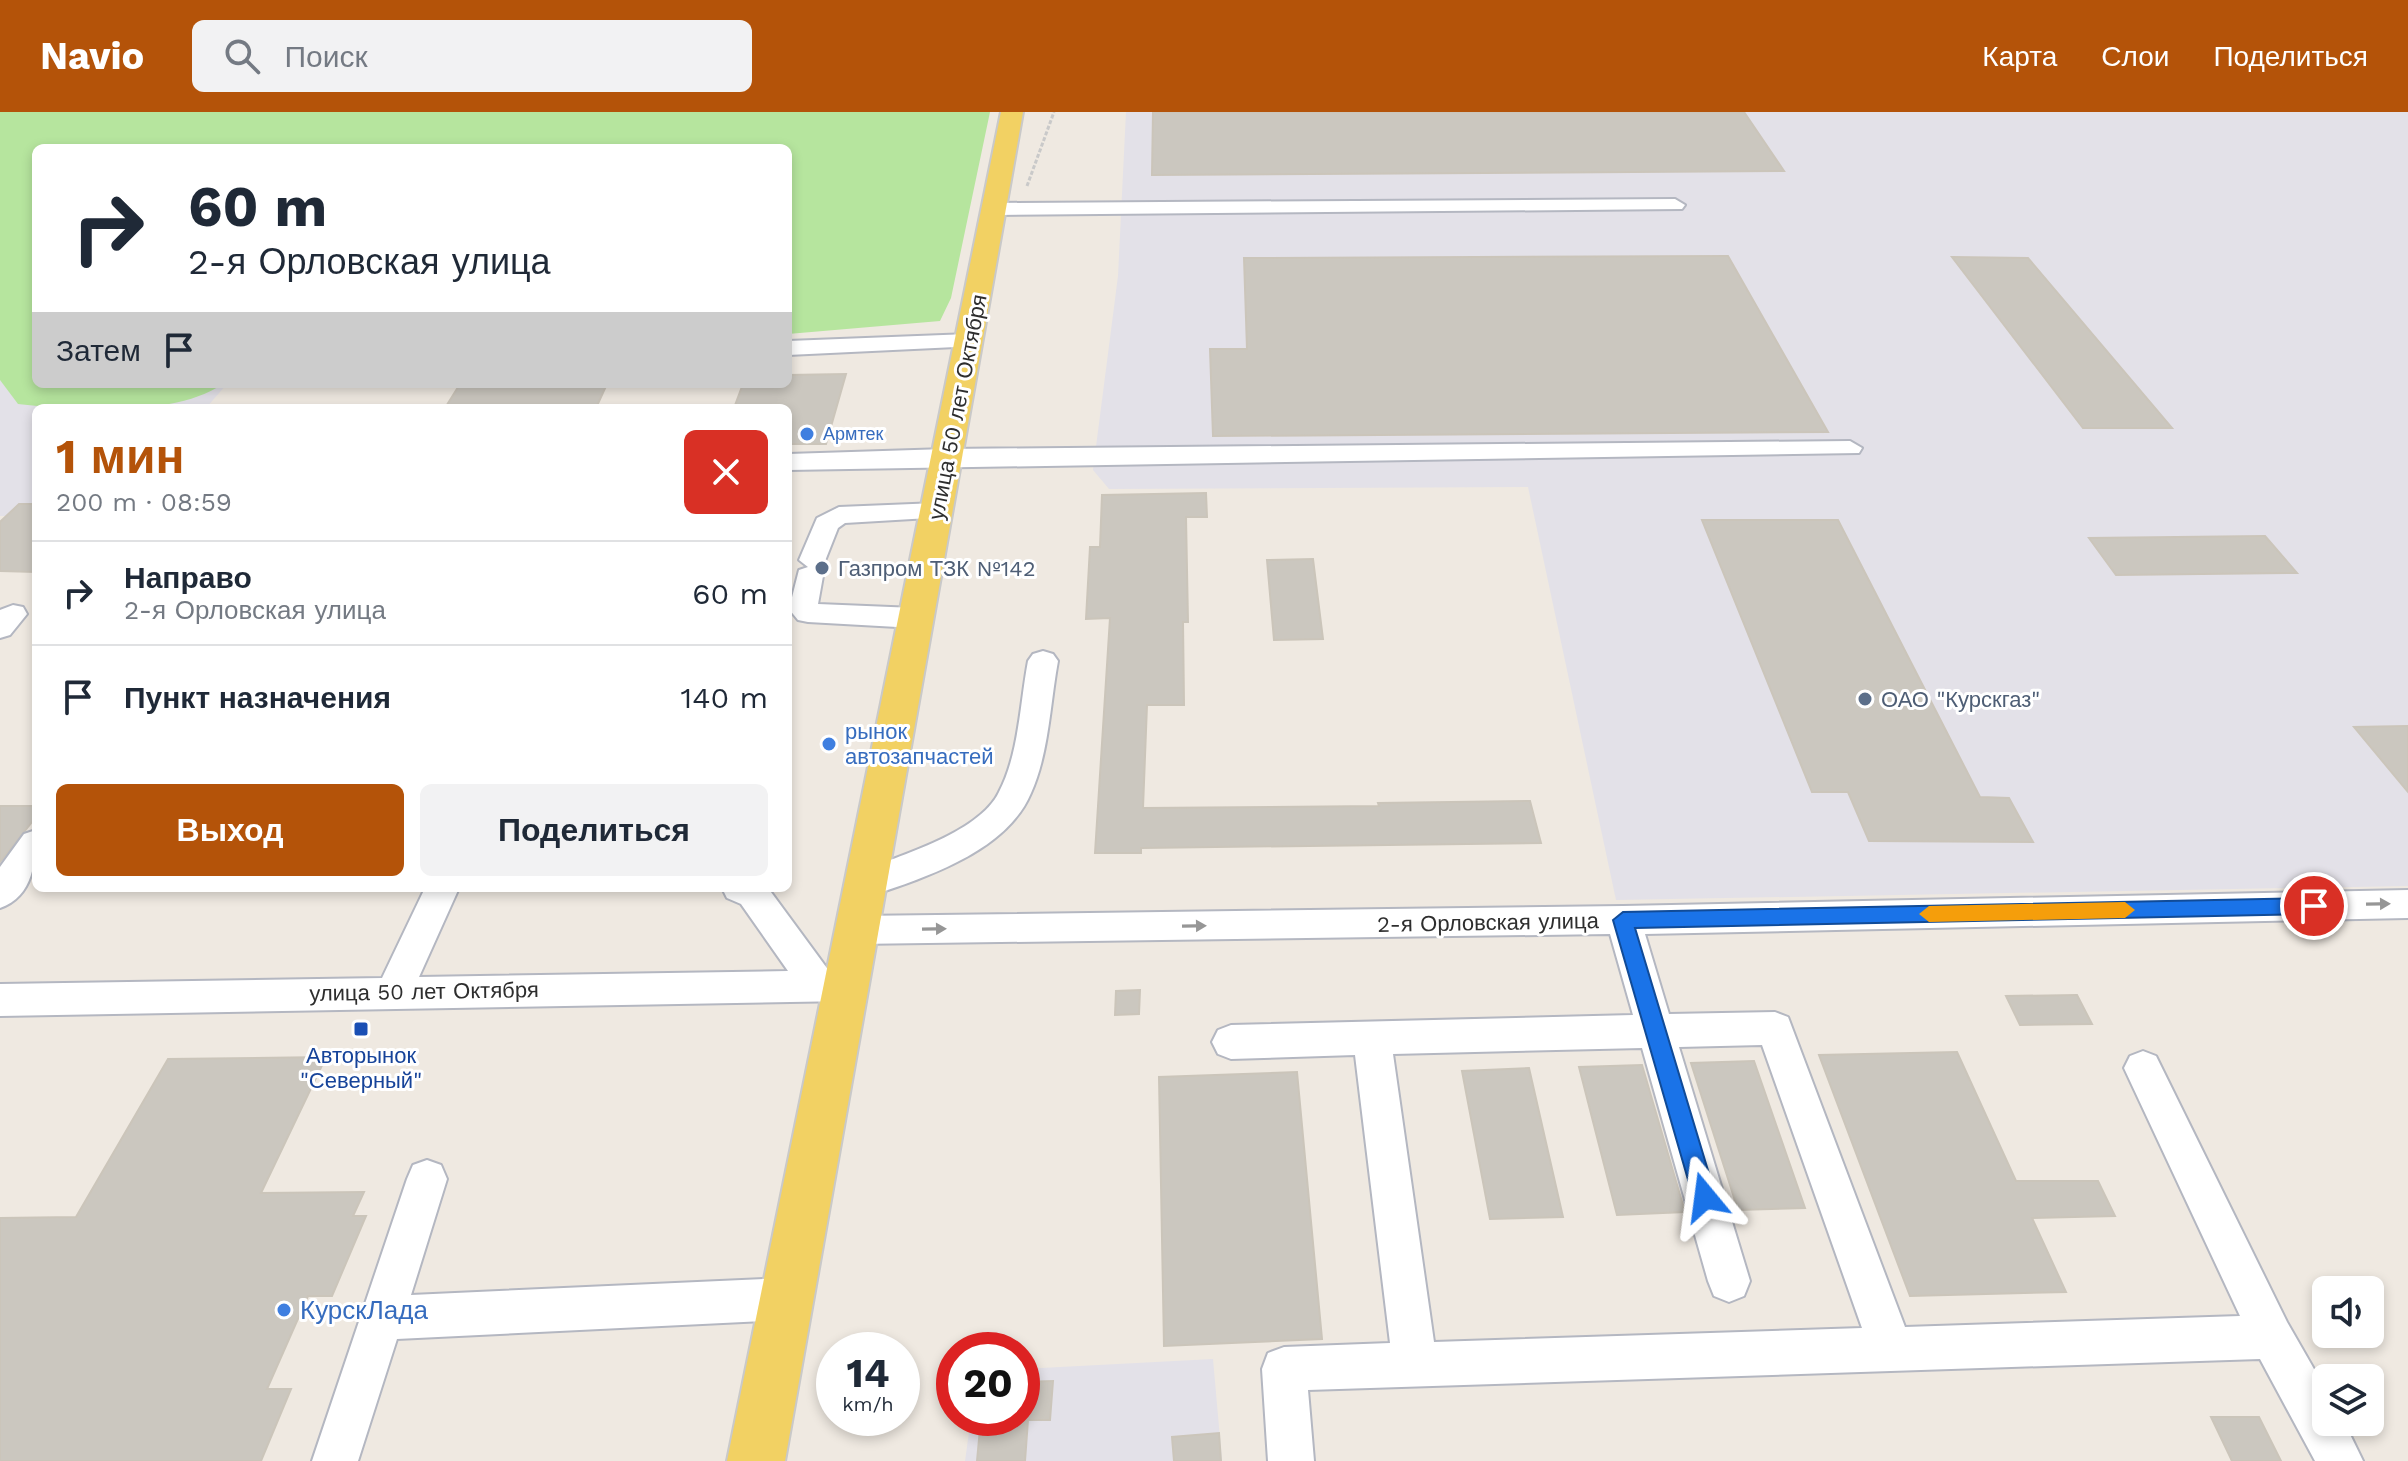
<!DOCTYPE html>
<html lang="ru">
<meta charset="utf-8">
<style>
:root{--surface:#fff;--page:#f2f2f3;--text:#1f2937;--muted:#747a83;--line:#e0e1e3;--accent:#b45309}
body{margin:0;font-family:"Work Sans",sans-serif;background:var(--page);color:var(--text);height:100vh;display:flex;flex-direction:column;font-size:30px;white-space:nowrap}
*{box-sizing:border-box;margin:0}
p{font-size:26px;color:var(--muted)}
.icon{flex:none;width:44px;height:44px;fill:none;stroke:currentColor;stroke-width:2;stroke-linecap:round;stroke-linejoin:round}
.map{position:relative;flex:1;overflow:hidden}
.side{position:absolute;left:32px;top:292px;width:760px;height:488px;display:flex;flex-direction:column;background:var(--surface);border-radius:12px;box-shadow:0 4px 12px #0003}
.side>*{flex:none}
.banner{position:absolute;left:32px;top:32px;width:760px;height:244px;border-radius:12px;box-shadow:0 4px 12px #0003;background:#fff;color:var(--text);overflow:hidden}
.controls{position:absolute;left:2312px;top:1164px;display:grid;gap:16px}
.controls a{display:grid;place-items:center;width:72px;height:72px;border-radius:12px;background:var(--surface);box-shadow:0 4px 12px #0003;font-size:40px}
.speed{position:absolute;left:816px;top:1220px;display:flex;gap:16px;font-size:40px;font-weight:700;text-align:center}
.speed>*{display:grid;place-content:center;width:104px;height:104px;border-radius:50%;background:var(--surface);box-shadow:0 4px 12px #0003;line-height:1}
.speed small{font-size:20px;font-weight:400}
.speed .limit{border:12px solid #d22;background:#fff;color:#111}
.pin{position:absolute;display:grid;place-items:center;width:68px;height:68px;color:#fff;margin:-34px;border:4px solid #fff;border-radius:50%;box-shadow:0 2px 8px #0007}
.me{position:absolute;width:88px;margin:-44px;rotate:344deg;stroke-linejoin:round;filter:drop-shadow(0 0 6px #0008)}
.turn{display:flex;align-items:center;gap:28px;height:168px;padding:0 24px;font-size:36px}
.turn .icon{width:104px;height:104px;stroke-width:2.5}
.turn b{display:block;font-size:56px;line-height:68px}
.then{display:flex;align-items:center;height:76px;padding:0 24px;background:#0003;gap:16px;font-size:30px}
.round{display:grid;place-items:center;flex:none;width:84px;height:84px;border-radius:12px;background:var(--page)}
.overview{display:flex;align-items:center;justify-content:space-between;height:136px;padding:0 24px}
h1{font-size:48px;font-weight:700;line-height:60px;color:var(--accent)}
.primary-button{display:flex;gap:16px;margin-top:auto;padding:16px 24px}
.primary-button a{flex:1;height:92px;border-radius:12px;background:var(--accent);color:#fff;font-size:32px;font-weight:700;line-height:92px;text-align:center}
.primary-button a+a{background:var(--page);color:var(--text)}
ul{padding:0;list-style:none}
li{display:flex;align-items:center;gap:24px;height:104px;padding:0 24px;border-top:2px solid var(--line)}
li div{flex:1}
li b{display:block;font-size:30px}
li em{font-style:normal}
header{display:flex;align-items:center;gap:48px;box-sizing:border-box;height:112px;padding:0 40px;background:var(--accent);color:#fff}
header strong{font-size:38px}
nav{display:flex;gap:44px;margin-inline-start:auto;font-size:28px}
.search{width:560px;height:72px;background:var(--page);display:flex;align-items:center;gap:20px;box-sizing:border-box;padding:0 28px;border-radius:12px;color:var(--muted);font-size:30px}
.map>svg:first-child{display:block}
</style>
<header>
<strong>Navio</strong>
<div class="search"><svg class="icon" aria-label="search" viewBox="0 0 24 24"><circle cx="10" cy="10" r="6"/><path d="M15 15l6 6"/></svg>Поиск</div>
<nav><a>Карта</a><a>Слои</a><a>Поделиться</a></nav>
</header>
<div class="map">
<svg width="2408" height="1349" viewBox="0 0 2408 1349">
<rect width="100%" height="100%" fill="#efe9e1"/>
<path fill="#e3e1e8" d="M1126,0H2408V774L1616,788L1528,375L1109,377L1093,358L1118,164Z
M0,230L36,272H227L206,296H36V404H0Z
M1213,1247L1222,1349H965L971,1306H1022V1257Z"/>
<path fill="#b6e59e" d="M0,0H990L951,186L940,209L788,222V36H36V272H223C172,306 77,298 18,292L0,268Z"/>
<path fill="#cbc7bf" stroke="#cbc5ba" stroke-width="2" d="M1153,0H1744L1784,59L1152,63Z
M1728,144L1828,320L1213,324L1210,237H1247L1244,146Z
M1952,145L2028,146L2172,316H2083Z
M846,262L826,332H788V296H734L743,272H788V263Z
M460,272H607L596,296H445Z
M1206,381L1207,405H1186L1188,510H1183L1184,593H1147L1143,696L1379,694L1378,691L1530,689L1541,731L1141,736V741H1095L1110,506L1086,507L1090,435H1100L1102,383Z
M19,392H36V460L0,459V410Z
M1702,408H1838L1980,685L2009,686L2033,730L1869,729L1848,680H1812Z
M2265,424L2297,461L2116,463L2089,426Z
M1313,447L1323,527L1274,528L1267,448Z
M2408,614V680L2354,615Z
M0,694H36V705L0,750Z
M1140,878L1139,902L1115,903L1116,879Z
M2077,883L2092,912L2020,913L2006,884Z
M1957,940L2016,1069H2098L2115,1104L2032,1106L2066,1180L1910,1184L1819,943Z
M326,945L261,1081L364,1080L353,1104H366L332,1184H308L267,1277H291L261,1349H0V1106L76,1105L168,947Z
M1754,949L1805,1096L1738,1098L1691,951Z
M1642,953L1685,1100L1617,1103L1579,955Z
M1529,956L1563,1105L1490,1107L1462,959Z
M1297,960L1322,1227L1164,1234L1159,965Z
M1053,1269L1050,1308H1028L1025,1349H977L981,1306H1022V1270Z
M2211,1305H2259L2281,1349H2232Z
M1219,1321L1221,1349H1174L1172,1325Z"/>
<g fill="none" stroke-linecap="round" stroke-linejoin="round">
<defs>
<path id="minor" d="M1675,87L1685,93L1682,97L996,103L986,97L996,91Z
M969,222L977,224L980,229L977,234L788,243V229Z
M1850,329L1862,336L1859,341L788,358V342L946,337Z
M937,391L946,393L950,399L946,405L845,411L838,416L823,454L814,456L823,464L818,492L915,496L925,499L929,506L925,513L915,516L808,510L798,508L789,497L799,458L808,455L799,448L817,406L839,395Z
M13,493L23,495L27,502L10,523L0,526V498Z
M1043,539L1053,542L1058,549C1050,592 1049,641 1031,681C1006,741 921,767 864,786L852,782L847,772L852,762C893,746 979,722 999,680C1019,642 1020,591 1028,549L1033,542Z
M36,718C36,748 34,784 0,796V755L24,722Z
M425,776H459L419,865L788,859L741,792L727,786L722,776H768L829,859H848L861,863L866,874L861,885L848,889L0,904V872L382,866Z
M2408,778V806L1645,822L1669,902L1775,900L1788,905L1905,1215L2240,1204L2124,956L2130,944L2143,939L2156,944L2287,1210L2326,1278V1310H2344L2363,1349H2315L2260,1247L1308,1278L1314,1349H1268L1262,1257L1268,1241L1284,1235L1390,1231L1355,943L1231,947L1218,942L1212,930L1218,918L1231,913L1633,903L1610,822L856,832L844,828L838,818L844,808L856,804L1623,794ZM1762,933L1862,1216L1434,1230L1393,942L1642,936L1708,1169L1714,1184L1729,1190L1744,1184L1750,1169L1679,935Z
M427,1048L441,1053L447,1067L411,1183L785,1166L800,1172L806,1187L800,1202L785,1208L397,1227L358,1349H312L407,1067L413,1053Z"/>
<path id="major" d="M1001,0H1023L785,1349H727Z"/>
</defs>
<use href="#minor" stroke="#b4b7c1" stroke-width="4"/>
<use href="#major" stroke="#c9c9c9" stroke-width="4"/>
<path stroke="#c9c9c9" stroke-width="3" stroke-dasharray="4 2" stroke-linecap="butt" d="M1027,74L1054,0"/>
<use href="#minor" fill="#fff" fill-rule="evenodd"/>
<use href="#major" fill="#f2d163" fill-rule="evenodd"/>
</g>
<defs><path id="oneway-solid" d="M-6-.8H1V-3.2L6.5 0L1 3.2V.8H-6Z" transform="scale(2)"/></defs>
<g fill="#969696">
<use href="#oneway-solid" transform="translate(2378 792) rotate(-1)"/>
<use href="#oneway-solid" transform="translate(1194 814) rotate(-1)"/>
<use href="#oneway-solid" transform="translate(934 817) rotate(-1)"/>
</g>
<path fill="#1a73e8" stroke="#114b97" stroke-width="2" d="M2314,786L2324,794L2314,802L1635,816L1716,1085L1713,1093L1705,1097L1696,1093L1693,1085L1613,808L1623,800Z"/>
<path fill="#f59e0b" d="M2125,790L2135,798L2125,806L1929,810L1919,802L1929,794Z"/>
<g fill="#3f7fe0" stroke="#fff" stroke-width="3">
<circle cx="807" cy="322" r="8"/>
<circle cx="829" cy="632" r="8"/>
<circle cx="284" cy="1198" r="8"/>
</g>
<g fill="#5c6f8a" stroke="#fff" stroke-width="3">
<circle cx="822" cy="456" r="8"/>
<circle cx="1865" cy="587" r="8"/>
</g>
<rect fill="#1a4fb4" stroke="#fff" stroke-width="3" x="353" y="909" width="16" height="16" rx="4"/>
<g text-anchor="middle" stroke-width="6" stroke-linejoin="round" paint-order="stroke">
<g font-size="18" fill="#366cbe" stroke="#fff" text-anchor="start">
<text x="823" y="328">Армтек</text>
</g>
<g font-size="22" fill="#2e2e2e" stroke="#fff">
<text transform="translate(957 295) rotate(-79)" y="8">улица 50 лет Октября</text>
<text transform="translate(1488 810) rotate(-1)" y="8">2-я Орловская улица</text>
<text transform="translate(424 879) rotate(-1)" y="8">улица 50 лет Октября</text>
</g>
<g font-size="22" fill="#4e5e75" stroke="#fff" text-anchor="start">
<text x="838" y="464">Газпром ТЗК №142</text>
<text x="1881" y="595">ОАО "Курскгаз"</text>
</g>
<g font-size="22" fill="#366cbe" stroke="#fff" text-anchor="start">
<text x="845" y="627">рынок<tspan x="845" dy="25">автозапчастей</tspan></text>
</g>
<g font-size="22" fill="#164399" stroke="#fff">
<text x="361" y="951">Авторынок<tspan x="361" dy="25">"Северный"</tspan></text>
</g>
<g font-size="26" fill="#366cbe" stroke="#fff" text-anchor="start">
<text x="300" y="1207">КурскЛада</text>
</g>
</g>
</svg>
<div class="controls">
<a><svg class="icon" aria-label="sound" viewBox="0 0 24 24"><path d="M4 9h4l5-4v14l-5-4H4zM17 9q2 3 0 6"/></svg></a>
<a><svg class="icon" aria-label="layers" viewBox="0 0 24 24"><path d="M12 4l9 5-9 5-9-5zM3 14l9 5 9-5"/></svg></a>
</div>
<div class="speed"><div>14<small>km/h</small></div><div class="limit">20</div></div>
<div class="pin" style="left:2314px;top:794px;background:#d93025"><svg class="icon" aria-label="arrive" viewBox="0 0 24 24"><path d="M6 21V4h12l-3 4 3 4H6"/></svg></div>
<svg class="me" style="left:1705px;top:1085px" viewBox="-20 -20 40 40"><path d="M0-17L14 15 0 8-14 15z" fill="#1a73e8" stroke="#fff" stroke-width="4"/></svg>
<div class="banner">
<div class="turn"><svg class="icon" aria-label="right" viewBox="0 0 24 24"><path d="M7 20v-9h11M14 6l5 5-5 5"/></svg><div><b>60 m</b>2-я Орловская улица</div></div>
<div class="then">Затем<svg class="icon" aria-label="arrive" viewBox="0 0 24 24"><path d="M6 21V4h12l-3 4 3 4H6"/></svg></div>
</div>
<section class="side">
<div class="overview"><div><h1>1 мин</h1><p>200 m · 08:59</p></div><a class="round" style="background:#d93025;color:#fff"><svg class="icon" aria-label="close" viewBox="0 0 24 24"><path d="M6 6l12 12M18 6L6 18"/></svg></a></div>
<ul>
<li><svg class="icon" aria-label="right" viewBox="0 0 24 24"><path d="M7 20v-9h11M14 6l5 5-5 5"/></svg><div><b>Направо</b><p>2-я Орловская улица</p></div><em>60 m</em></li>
<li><svg class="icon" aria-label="arrive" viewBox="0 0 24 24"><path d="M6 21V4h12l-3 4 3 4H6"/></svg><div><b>Пункт назначения</b></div><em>140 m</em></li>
</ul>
<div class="primary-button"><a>Выход</a><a>Поделиться</a></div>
</section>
</div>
